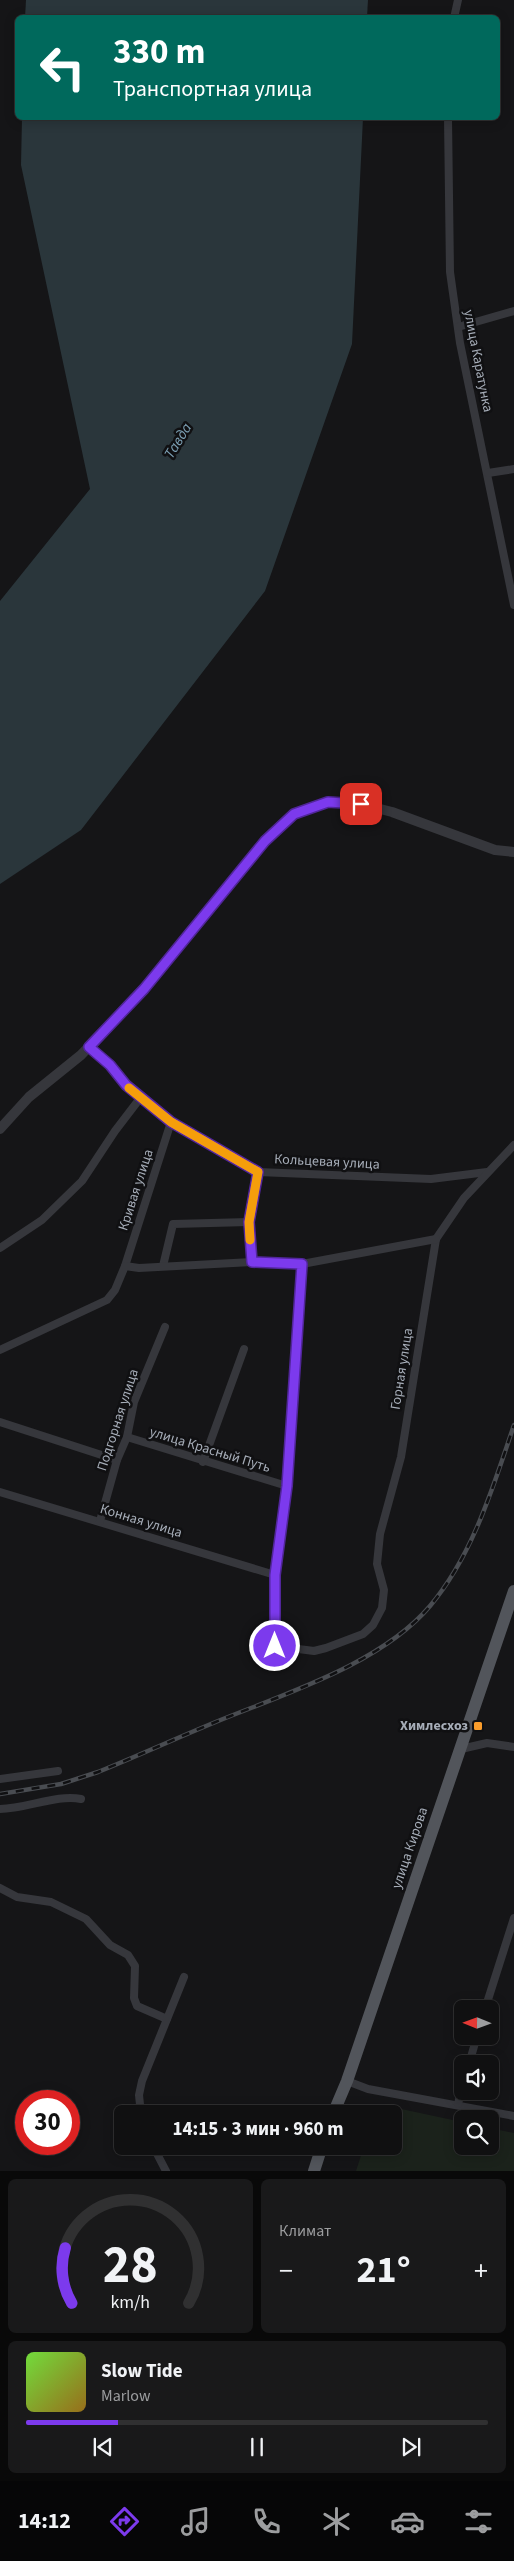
<!DOCTYPE html>
<html lang="ru">
<meta charset="utf-8">
<style>
:root{--surface:#101011;--page:#19191a;--text:#f1f3f6;--muted:#9c9d9f;--line:#303031;--accent:#7c3aed}
body{margin:0;font-family:"Source Sans 3",sans-serif;background:var(--page);color:var(--text);height:100vh;display:flex;flex-direction:column;font-size:19px;white-space:nowrap}
*{box-sizing:border-box;margin:0}
p{font-size:16px;color:var(--muted)}
.icon{flex:none;width:28px;height:28px;fill:none;stroke:currentColor;stroke-width:2;stroke-linecap:round;stroke-linejoin:round}
.map{position:relative;height:2171px;overflow:hidden}
.drawer{display:flex;flex-direction:column;gap:8px;padding:8px;background:#090909;flex:1}
.drawer>*{flex:none}
.banner{position:absolute;left:15px;top:15px;width:485px;height:105px;border-radius:8px;box-shadow:0 2px 12px #0003,0 0 0 1px var(--line);background:#00695c;color:#fff;overflow:hidden}
.needle{width:32px;rotate:271deg}
.buttons{position:absolute;left:454px;top:2000px;display:grid;gap:10px}
.buttons a{display:grid;place-items:center;width:45px;height:45px;border-radius:8px;background:var(--surface);box-shadow:0 2px 12px #0003,0 0 0 1px var(--line);font-size:25px}
.speed{position:absolute;left:15px;top:2090px;display:flex;gap:10px;font-size:25px;font-weight:700;text-align:center}
.speed>*{display:grid;place-content:center;width:65px;height:65px;border-radius:50%;background:var(--surface);box-shadow:0 2px 12px #0003,0 0 0 1px var(--line);line-height:1}
.speed .limit{border:8px solid #d22;background:#fff;color:#111}
.pin{position:absolute;display:grid;place-items:center;width:42px;height:42px;color:#fff;margin:-21px;border-radius:10px;box-shadow:0 2px 8px #0006}
.me{position:absolute;width:55px;margin:-28px;rotate:0deg;stroke-linejoin:round;filter:drop-shadow(0 0 4px #0008)}
.turn{display:flex;align-items:center;gap:18px;height:105px;padding:0 15px;font-size:22px}
.turn .icon{width:65px;height:65px;stroke-width:2.5}
.turn b{display:block;font-size:35px;line-height:42px}
.big{font-size:38px;font-weight:700;line-height:1.1}
.drawer .widget{flex:1;display:flex;flex-direction:column;justify-content:center;gap:8px;min-width:0;padding:0 18px;border-radius:8px;background:var(--page)}
.drawer .dial{align-items:center;gap:0}
.dial svg{height:130px;overflow:visible;fill:none;stroke:var(--line);stroke-width:7;stroke-linecap:round;text-anchor:middle}
.dial text{fill:var(--text);stroke:none}
.song{display:flex;align-items:center;gap:15px}
.cover{width:60px;height:60px;border-radius:8px;background:linear-gradient(135deg,hsl(100 70% 55%),hsl(40 70% 35%))}
.played{height:5px;border-radius:2px;background:linear-gradient(90deg,var(--accent) 20%,var(--line) 20%)}
.keys{display:flex;justify-content:space-around;direction:ltr}
.heat{display:flex;justify-content:space-between;align-items:center;font-size:28px;direction:ltr}
.drawer .tiles{flex:1;display:grid;gap:8px;grid-template-columns:1fr 1fr}
.widget:last-child{grid-column:span 2}
.trip{position:absolute;left:114px;top:2105px;width:288px;height:50px;border-radius:8px;background:var(--surface);box-shadow:0 2px 12px #0003,0 0 0 1px var(--line);font-weight:700;line-height:50px;text-align:center}
.menu{display:flex;height:80px;justify-content:space-around;align-items:center;background:#060607;color:var(--muted)}
.menu .icon{width:35px;height:35px}
.menu .active{color:var(--accent)}
.menu b{font-size:22px;color:var(--text)}
.map>svg:first-child{display:block}
.green{fill:#1b221b}
.water{fill:#2a363b}
.lines{fill:none;stroke-linecap:round;stroke-linejoin:round}
.minor{stroke:#36373c;stroke-width:8}
.tertiary{stroke:#36373c;stroke-width:10}
.primary{stroke:#52555b;stroke-width:12}
.rail-casing{stroke:#494c51;stroke-width:4.5}
.rail{stroke:#101012;stroke-width:2.5;stroke-dasharray:8;stroke-linecap:butt}
.route-casing{stroke:#51269a;stroke-width:12}
.route{stroke:#7c3aed;stroke-width:9}
.slow{stroke:#f59e0b;stroke-width:9}
.poi-dot{fill:#f99c2b;stroke:#101012;stroke-width:2}
.labels{text-anchor:middle;dominant-baseline:central;stroke-width:5;stroke-linejoin:round;paint-order:stroke}
.street-label{font-size:14px;fill:#a6adb8;stroke:#101012}
.poi-label{font-size:14px;font-weight:bold;fill:#a6adb8;stroke:#101012;text-anchor:end}
.water-label{font-size:15px;font-style:italic;fill:#7ca0b4;stroke:#101012}
</style>
<div class="map">
<svg width="514" height="2171" viewBox="0 0 514 2171">
<rect width="100%" height="100%" fill="#151517"/>
<path class="green" d="M378 2104 462 2122V2146H490V2128L514 2133V2171H356L364 2146H392V2114H375Z"/>
<g class="water">
<path d="M26 0H368L367 17 25 18Z"/>
<path d="M22 118H363L352 344 265 591 81 830 0 884V601L90 489 21 165Z"/>
</g>
<g class="lines">
<g class="minor">
<path d="M454 18 458 0"/>
<path d="M448 118 450 272 460 343 514 605"/>
<path d="M458 327 514 311"/>
<path d="M488 473 514 469"/>
<path d="M89 1047 110 1065 126 1085 171 1122 258 1172 431 1179 487 1172"/>
<path d="M0 1248 42 1220 82 1181 115 1131 141 1097"/>
<path d="M252 1262 249 1222 258 1172"/>
<path d="M302 1264 287 1486 275 1575V1646L314 1651 326 1648 363 1634 373 1625 382 1608 384 1590 377 1564 380 1534 401 1457 436 1239 464 1198 514 1145"/>
<path d="M125 1266 171 1122"/>
<path d="M163 1266 173 1224 249 1222"/>
<path d="M0 1350 107 1300 115 1290 125 1266 139 1268 252 1262 302 1264 436 1239"/>
<path d="M0 1422 117 1460"/>
<path d="M127 1437 287 1486"/>
<path d="M203 1462 244 1349"/>
<path d="M0 1492 275 1575"/>
<path d="M100 1521 117 1460 127 1437 134 1402 165 1327"/>
<path d="M461 1749 487 1743 514 1747"/>
<path d="M0 1779 58 1771"/>
<path d="M0 1809C26 1809 57 1794 81 1799"/>
<path d="M0 1888 17 1897 51 1902 86 1919 110 1945 128 1955 135 1966 134 1998 137 2006 167 2019"/>
<path d="M485 2009 514 1918"/>
<path d="M469 2064 477 2036"/>
<path d="M347 2081 368 2089 514 2116"/>
<path d="M458 2104 462 2087"/>
<path d="M141 2114 139 2095 142 2081 184 1977"/>
<path d="M153 2146 166 2171"/>
</g>
<path class="tertiary" d="M0 1129 29 1097 81 1055 144 989 265 841 294 814 328 802 361 804 392 812 495 850 514 852"/>
<g class="primary">
<path d="M333 2114 347 2081 514 1591"/>
<path d="M314 2171 322 2146"/>
</g>
<defs>
<path id="rail" d="M0 1794 61 1784 98 1772C140 1755 181 1736 223 1719 290 1692 383 1662 430 1606 473 1555 493 1487 514 1425"/>
</defs>
<use href="#rail" class="rail-casing"/>
<use href="#rail" class="rail"/>
</g>
<g class="lines">
<defs>
<path id="route" d="M275 1646V1575L287 1486 302 1264 252 1262 249 1222 258 1172 171 1122 126 1085 110 1065 89 1047 144 989 265 841 294 814 328 802 361 804"/>
</defs>
<use href="#route" class="route-casing"/>
<use href="#route" class="route"/>
<path class="slow" d="M129 1088 171 1122 258 1172 249 1222 250 1240"/>
</g>
<rect class="poi-dot" x="473" y="1721" width="10" height="10" rx="2.5"/>
<g class="labels">
<g class="street-label">
<text transform="translate(478 361) rotate(79)">улица Каратунка</text>
<text transform="translate(327 1162) rotate(3)">Кольцевая улица</text>
<text transform="translate(136 1190) rotate(-72)">Кривая улица</text>
<text transform="translate(402 1369) rotate(-81)">Горная улица</text>
<text transform="translate(118 1420) rotate(-72)">Подгорная улица</text>
<text transform="translate(210 1450) rotate(17)">улица Красный Путь</text>
<text transform="translate(141 1521) rotate(17)">Конная улица</text>
<text transform="translate(410 1848) rotate(-71)">улица Кирова</text>
</g>
<g class="poi-label">
<text x="468" y="1726">Химлесхоз</text>
</g>
<g class="water-label">
<text transform="translate(178 441) rotate(-59)">Тавда</text>
</g>
</g>
</svg>
<div class="buttons">
<a><svg class="needle" viewBox="-14 -14 28 28"><path d="M0-13l5 13h-10z" fill="#e53935"/><path d="M0 13l5-13h-10z" fill="#9c9d9f"/></svg></a>
<a><svg class="icon" aria-label="sound" viewBox="0 0 24 24"><path d="M4 9h4l5-4v14l-5-4H4zM17 9q2 3 0 6"/></svg></a>
<a><svg class="icon" aria-label="search" viewBox="0 0 24 24"><circle cx="10" cy="10" r="6"/><path d="M15 15l6 6"/></svg></a>
</div>
<div class="speed"><div class="limit">30</div></div>
<div class="pin" style="left:361px;top:804px;background:#d93025"><svg class="icon" aria-label="arrive" viewBox="0 0 24 24"><path d="M6 21V4h12l-3 4 3 4H6"/></svg></div>
<svg class="me" style="left:275px;top:1646px" viewBox="-20 -20 40 40"><circle r="17" fill="#7c3aed" stroke="#fff" stroke-width="3"/><path d="M0-11L8 9 0 5-8 9z" fill="#fff"/></svg>
<div class="trip">14:15 · 3 мин · 960 m</div>
<div class="banner">
<div class="turn"><svg class="icon" aria-label="left" viewBox="0 0 24 24"><path d="M17 20v-9H6M10 6l-5 5 5 5"/></svg><div><b>330 m</b>Транспортная улица</div></div>
</div>
</div>
<section class="drawer">
<div class="tiles">
<div class="widget dial"><svg viewBox="0 0 100 80">
<path d="M14 69A42 42 0 1 1 86 69"/>
<path d="M14 69A42 42 0 0 1 10 35" stroke="#7c3aed"/>
<text x="50" y="56" font-size="32" font-weight="700">28</text>
<text x="50" y="72" font-size="11">km/h</text>
</svg></div>
<div class="widget"><p>Климат</p>
<div class="heat"><a>−</a><b class="big">21°</b><a>+</a></div>
</div>
<div class="widget">
<div class="song"><i class="cover"></i><div><b>Slow Tide</b><p>Marlow</p></div></div>
<div class="played"></div>
<div class="keys"><svg class="icon" aria-label="previous" viewBox="0 0 24 24"><path d="M18 5L8 12l10 7zM5 5v14"/></svg><svg class="icon" aria-label="pause" viewBox="0 0 24 24"><path d="M8 5v14M16 5v14"/></svg><svg class="icon" aria-label="next" viewBox="0 0 24 24"><path d="M6 5l10 7-10 7zM19 5v14"/></svg></div>
</div>
</div>
</section>
<nav class="menu">
<b>14:12</b>
<svg class="icon active" aria-label="directions" viewBox="0 0 24 24"><path d="M12 3l9 9-9 9-9-9zM9 14v-3h6M13 9l2 2-2 2"/></svg>
<svg class="icon" aria-label="music" viewBox="0 0 24 24"><path d="M9 18V5l10-2v13"/><circle cx="6" cy="18" r="3"/><circle cx="16" cy="16" r="3"/></svg>
<svg class="icon" aria-label="phone" viewBox="0 0 24 24"><path d="M5 4h4l2 5-3 2q2 4 5 5l2-3 5 2v4C11 20 4 13 5 4z"/></svg>
<svg class="icon" aria-label="climate" viewBox="0 0 24 24"><path d="M12 3v18M4 7l16 10M4 17L20 7"/></svg>
<svg class="icon" aria-label="car" viewBox="0 0 24 24"><path d="M5 17H2v-5l4-1 3-4h7l3 4 3 1v5h-3M9 17h6M6 11h13"/><circle cx="7" cy="17" r="2"/><circle cx="17" cy="17" r="2"/></svg>
<svg class="icon" aria-label="filters" viewBox="0 0 24 24"><path d="M4 7h16M4 17h16"/><circle cx="9" cy="7" r="2"/><circle cx="15" cy="17" r="2"/></svg>
</nav>
